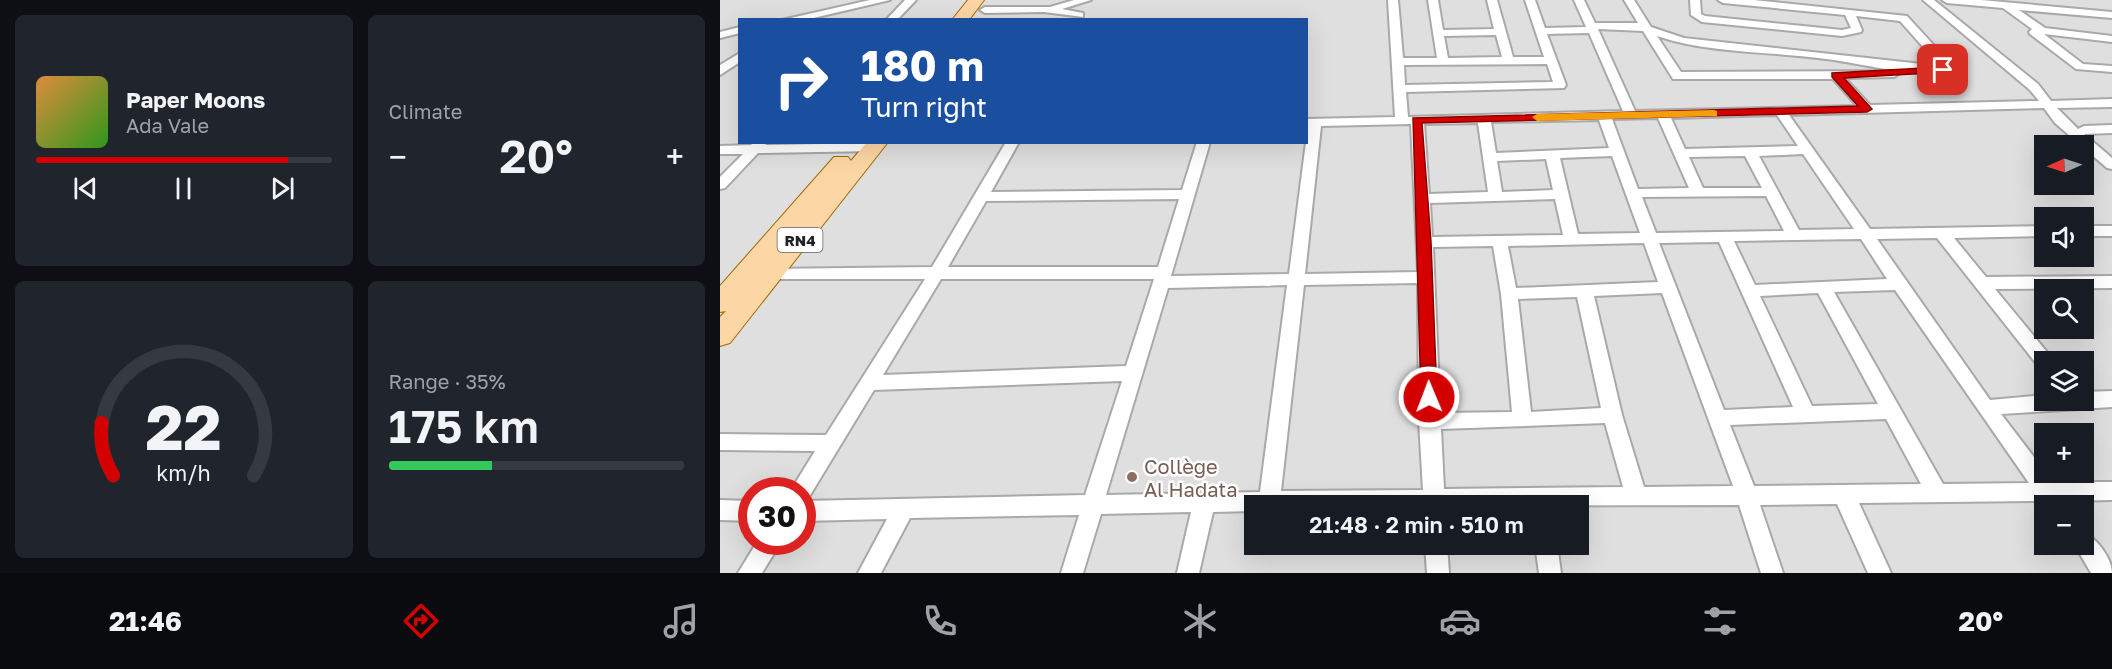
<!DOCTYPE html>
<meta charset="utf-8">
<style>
:root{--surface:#171b24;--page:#20242c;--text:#f1f3f6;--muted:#9ea1a6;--line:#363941;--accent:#d40000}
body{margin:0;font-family:"Golos Text",sans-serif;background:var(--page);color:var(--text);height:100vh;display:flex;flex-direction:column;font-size:22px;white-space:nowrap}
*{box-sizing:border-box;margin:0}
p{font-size:20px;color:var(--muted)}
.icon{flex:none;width:33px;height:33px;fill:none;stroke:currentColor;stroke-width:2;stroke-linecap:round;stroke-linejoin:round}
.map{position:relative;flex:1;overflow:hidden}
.details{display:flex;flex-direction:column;gap:15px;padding:15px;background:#0d0f14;width:720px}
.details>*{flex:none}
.top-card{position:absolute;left:18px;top:18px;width:570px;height:126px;border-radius:0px;box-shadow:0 6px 24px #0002;background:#1a4fa0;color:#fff;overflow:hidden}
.needle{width:39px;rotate:267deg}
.buttons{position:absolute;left:1314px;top:135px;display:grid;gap:12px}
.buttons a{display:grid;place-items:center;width:60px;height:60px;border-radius:0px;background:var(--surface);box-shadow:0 6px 24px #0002;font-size:30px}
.speed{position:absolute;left:18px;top:477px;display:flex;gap:12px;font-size:30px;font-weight:700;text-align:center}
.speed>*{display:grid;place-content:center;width:78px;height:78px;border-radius:50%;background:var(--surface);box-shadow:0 6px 24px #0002;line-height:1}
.speed .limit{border:9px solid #d22;background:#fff;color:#111}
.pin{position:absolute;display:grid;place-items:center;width:51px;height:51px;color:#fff;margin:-26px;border-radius:12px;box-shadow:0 3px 9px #0006}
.me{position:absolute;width:66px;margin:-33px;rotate:359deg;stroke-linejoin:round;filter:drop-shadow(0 0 4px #0008)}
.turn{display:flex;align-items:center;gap:21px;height:126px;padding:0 24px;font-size:27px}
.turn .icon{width:78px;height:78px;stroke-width:2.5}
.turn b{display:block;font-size:42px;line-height:51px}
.big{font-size:45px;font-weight:600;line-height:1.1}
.details .widget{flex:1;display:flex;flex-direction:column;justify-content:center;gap:9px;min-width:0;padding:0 21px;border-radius:9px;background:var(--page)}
.details .dial{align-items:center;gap:0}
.dial svg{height:156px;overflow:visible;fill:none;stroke:var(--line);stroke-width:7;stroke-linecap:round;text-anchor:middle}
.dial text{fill:var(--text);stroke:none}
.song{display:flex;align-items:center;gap:18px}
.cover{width:72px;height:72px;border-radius:9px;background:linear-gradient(135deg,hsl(30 70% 55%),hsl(110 70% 35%))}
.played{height:6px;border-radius:3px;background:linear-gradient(90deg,var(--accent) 85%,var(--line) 85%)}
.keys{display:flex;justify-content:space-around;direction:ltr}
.heat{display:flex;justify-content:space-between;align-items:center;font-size:33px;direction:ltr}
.charge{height:9px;border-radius:4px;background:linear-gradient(90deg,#34c759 35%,var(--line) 0)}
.details .tiles{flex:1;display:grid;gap:15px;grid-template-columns:repeat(2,1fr)}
.trip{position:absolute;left:524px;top:495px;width:345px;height:60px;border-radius:0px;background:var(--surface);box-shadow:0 6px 24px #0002;font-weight:600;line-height:60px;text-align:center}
.dock{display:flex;height:96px;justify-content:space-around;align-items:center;background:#090b0e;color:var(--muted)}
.dock .icon{width:42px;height:42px}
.dock .on{color:var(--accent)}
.dock b{font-size:27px;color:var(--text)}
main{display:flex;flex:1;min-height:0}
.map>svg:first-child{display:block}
.residential{fill:#e0dfdf;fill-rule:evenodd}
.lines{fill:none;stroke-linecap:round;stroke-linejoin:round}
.street-casing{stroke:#a9a9a9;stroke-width:4}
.primary-casing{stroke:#a06b00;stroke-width:2}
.street{fill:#fff;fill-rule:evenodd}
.primary{fill:#fcd6a4;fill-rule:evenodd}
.route{fill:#d40000;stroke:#8a0000;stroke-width:1.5}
.slow{fill:#f59e0b}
.education-dot{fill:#8d6e63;stroke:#fff;stroke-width:2}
.labels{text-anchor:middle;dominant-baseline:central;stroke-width:5;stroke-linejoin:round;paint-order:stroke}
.shield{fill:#fff;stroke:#646464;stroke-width:1.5}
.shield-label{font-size:15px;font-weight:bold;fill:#222}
.near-education-label{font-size:20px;fill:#785e54;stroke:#fff;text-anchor:start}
</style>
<main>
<section class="details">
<div class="tiles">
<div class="widget">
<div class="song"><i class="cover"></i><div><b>Paper Moons</b><p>Ada Vale</p></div></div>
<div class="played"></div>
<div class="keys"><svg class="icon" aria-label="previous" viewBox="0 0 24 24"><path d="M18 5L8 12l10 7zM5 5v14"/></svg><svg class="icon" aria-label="pause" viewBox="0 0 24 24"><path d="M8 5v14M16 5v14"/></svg><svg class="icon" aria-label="next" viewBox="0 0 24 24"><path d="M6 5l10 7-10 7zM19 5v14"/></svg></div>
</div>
<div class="widget"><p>Climate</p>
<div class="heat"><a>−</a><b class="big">20°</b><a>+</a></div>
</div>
<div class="widget dial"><svg viewBox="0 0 100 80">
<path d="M14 69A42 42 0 1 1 86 69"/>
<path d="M14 69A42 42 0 0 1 8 42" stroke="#d40000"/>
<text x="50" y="56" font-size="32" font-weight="700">22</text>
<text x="50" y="72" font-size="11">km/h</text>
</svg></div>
<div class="widget"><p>Range · 35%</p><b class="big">175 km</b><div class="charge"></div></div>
</div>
</section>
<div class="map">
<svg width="1392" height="573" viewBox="0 0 1392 573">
<rect width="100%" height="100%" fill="#f2efe9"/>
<path class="residential" d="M0 0H1392V573H0ZM20 20H586V142H20ZM1324 146H1364V184H1324ZM1324 218H1364V256H1324ZM1324 290H1364V328H1324ZM1324 362H1364V400H1324ZM1324 434H1364V472H1324ZM32 490H82V542H32ZM534 506H858V544H534ZM1324 506H1364V544H1324Z"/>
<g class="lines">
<defs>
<g id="street">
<path d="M150 0H170L85 20H62Z"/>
<path d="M185 0H196L177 20H166Z"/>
<path d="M354 0H371L342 9 363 13V17L324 12 265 13 260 10 265 7H330Z"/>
<path d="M668 0H678L683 58H717L708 0H718L723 30 774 29 767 0H777L793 57H824L805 0H815L825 28 866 27 854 0H864L875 23H918L904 0H914L931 27 964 38 1220 66 1180 21 1136 16 1142 30 1141 32 1122 36 982 22 971 15 970 0H980L981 14 985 16 1122 30 1131 28 1125 15 1003 3 998 0H1034L1187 16 1230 63V71C1198 79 1140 63 1106 59 1050 51 990 54 937 36L961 72 1178 71 1180 73 1174 77 1125 78 1150 105 1319 101 1310 90 1203 0H1214L1318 84 1331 101 1392 99V107L1337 108 1358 129 1364 126 1392 125V133L1364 134 1392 158V169L1387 168 1335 123 1324 108 1069 115 1150 229 1324 226V236L1234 238 1266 277 1392 276V288L1275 289 1331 357 1334 362H1324V369L1319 367 1217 238 1157 239 1270 400 1324 395V400H1364V392L1392 391V407L1281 414 1333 482H1392V500L1346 501 1348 506H1325L1322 501 1139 503 1171 573H1148L1117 504 1040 505 1063 573H1041L1019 505 534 506V511L493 512 479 573H457L471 512 381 514 363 573H341L359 515 190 518 161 573H138L167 519 82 521V501L365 495 402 381 154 390 89 497 82 499V490H71L95 451 0 450V434L106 435 205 279H52L44 273 46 269 212 267 286 142H299L271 192 462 190 477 142H490L451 276 569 274 586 142V119L675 117ZM878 29 923 31 953 79H1113L1137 106 915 111ZM869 33 903 111 688 117 686 92 844 88 846 85 827 34ZM776 35 782 57 728 58 724 36ZM827 64 833 82 685 85 684 65ZM1057 115 1078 146 965 149 951 118ZM938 118 969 188 918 189 892 119ZM879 120 889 148 776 153 771 122ZM758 123 768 192 709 194 704 124ZM691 124 698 272 585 274 601 126ZM1083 154 1134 229 1079 230 1039 156ZM892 156 920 233 858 234 840 158ZM1025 156 1042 188H983L969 157ZM826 159 833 190 782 192 777 161ZM1046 196 1064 231 936 233 922 197ZM459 199 438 267H228L266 201ZM835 199 843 235 712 237 710 203ZM1141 239 1167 279 1035 285 1014 241ZM999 242 1073 407 1004 410 939 243ZM924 243 938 282 796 288 788 246ZM773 246 781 294 792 412 720 413 713 247ZM221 279H434L406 366 163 375ZM698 283 699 421 703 490 561 491 584 285ZM567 285 540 492 386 495 448 288ZM1175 290 1309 483 1223 484 1114 292ZM942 293 1013 486 924 487 902 415 874 296ZM1098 293 1158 404 1092 406 1040 296ZM857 297 881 408 811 412 798 299ZM1166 419 1201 484 1034 486 1010 425ZM885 423 903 487 724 489 721 429Z"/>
<path d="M1222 0H1261L1392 12V18L1299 10 1325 28 1392 36V42L1324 34 1363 64 1392 66V72L1356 69 1310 34 1309 32 1312 29 1283 8 1227 3Z"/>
<path d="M20 27V33L0 38V32Z"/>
<path d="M20 53V62L0 75V65Z"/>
<path d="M34 142H44L46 145 155 143 162 147 155 151 38 153 5 188 0 189V177L23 154H0V146L31 145Z"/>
<rect x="1364" y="226" width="28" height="10"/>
<path d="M0 500 32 501V521L0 520Z"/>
<path d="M1364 533C1377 538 1392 559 1392 573H1371L1354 544H1364Z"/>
<path d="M37 542H61L42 573H18Z"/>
<path d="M705 544H727L729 573H707Z"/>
<path d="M815 544H837L841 573H819Z"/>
</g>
<g id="primary">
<path d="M248 0H264L249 20H232Z"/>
<path d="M147 142H168L10 343 0 346V317L6 311 0 312V286L114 157H128L131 161Z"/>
</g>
</defs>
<use href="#street" class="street-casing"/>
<use href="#primary" class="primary-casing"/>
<use href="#street" class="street"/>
<use href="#primary" class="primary"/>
</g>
<path class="route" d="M1223 67 1228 70 1226 72 1124 78 1152 109 1147 112 702 123 711 242 717 397 709 403 703 401 701 397 693 118 1138 106 1112 77V73Z"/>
<path class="slow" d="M994 110 997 111V116L817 121 812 117 817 114Z"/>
<circle class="education-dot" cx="412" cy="477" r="6"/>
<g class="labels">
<rect class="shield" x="57.5" y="228" width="45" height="24" rx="4.5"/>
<g class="shield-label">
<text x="80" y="240">RN4</text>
</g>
<g class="near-education-label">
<text x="424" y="466">Collège<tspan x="424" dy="23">Al Hadata</tspan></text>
</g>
</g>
</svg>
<div class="buttons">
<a><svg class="needle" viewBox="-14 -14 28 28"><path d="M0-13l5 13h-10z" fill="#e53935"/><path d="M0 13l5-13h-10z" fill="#9ea1a6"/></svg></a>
<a><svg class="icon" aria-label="sound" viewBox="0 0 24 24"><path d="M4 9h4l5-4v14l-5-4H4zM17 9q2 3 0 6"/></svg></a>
<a><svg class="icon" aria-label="search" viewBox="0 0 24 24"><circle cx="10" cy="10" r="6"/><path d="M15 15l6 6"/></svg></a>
<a><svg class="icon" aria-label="layers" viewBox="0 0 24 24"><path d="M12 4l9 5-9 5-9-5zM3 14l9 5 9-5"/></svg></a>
<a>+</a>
<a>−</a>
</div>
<div class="speed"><div class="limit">30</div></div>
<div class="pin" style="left:1223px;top:70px;background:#d93025"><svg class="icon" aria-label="arrive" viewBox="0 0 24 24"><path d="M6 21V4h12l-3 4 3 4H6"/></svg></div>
<svg class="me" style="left:709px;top:397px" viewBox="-20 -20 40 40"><circle r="17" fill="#d40000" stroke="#fff" stroke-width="3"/><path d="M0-11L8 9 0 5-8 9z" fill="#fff"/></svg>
<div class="trip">21:48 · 2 min · 510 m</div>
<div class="top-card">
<div class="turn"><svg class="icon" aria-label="right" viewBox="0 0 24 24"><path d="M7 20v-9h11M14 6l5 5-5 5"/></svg><div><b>180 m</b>Turn right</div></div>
</div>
</div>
</main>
<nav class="dock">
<b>21:46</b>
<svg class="icon on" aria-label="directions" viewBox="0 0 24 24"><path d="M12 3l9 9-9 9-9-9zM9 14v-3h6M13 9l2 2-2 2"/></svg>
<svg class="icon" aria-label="music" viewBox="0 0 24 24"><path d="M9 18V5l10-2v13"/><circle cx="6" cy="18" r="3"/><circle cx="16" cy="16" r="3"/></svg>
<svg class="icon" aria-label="phone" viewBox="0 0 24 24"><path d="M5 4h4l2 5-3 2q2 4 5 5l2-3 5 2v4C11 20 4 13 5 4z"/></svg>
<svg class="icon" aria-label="climate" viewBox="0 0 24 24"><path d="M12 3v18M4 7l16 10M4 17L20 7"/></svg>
<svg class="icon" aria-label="car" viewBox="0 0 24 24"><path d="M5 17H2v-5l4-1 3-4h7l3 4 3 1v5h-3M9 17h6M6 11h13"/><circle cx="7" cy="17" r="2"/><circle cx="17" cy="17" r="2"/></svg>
<svg class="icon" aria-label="filters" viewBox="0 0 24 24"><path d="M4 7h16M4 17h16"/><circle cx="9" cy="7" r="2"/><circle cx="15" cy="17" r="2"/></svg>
<b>20°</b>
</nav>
